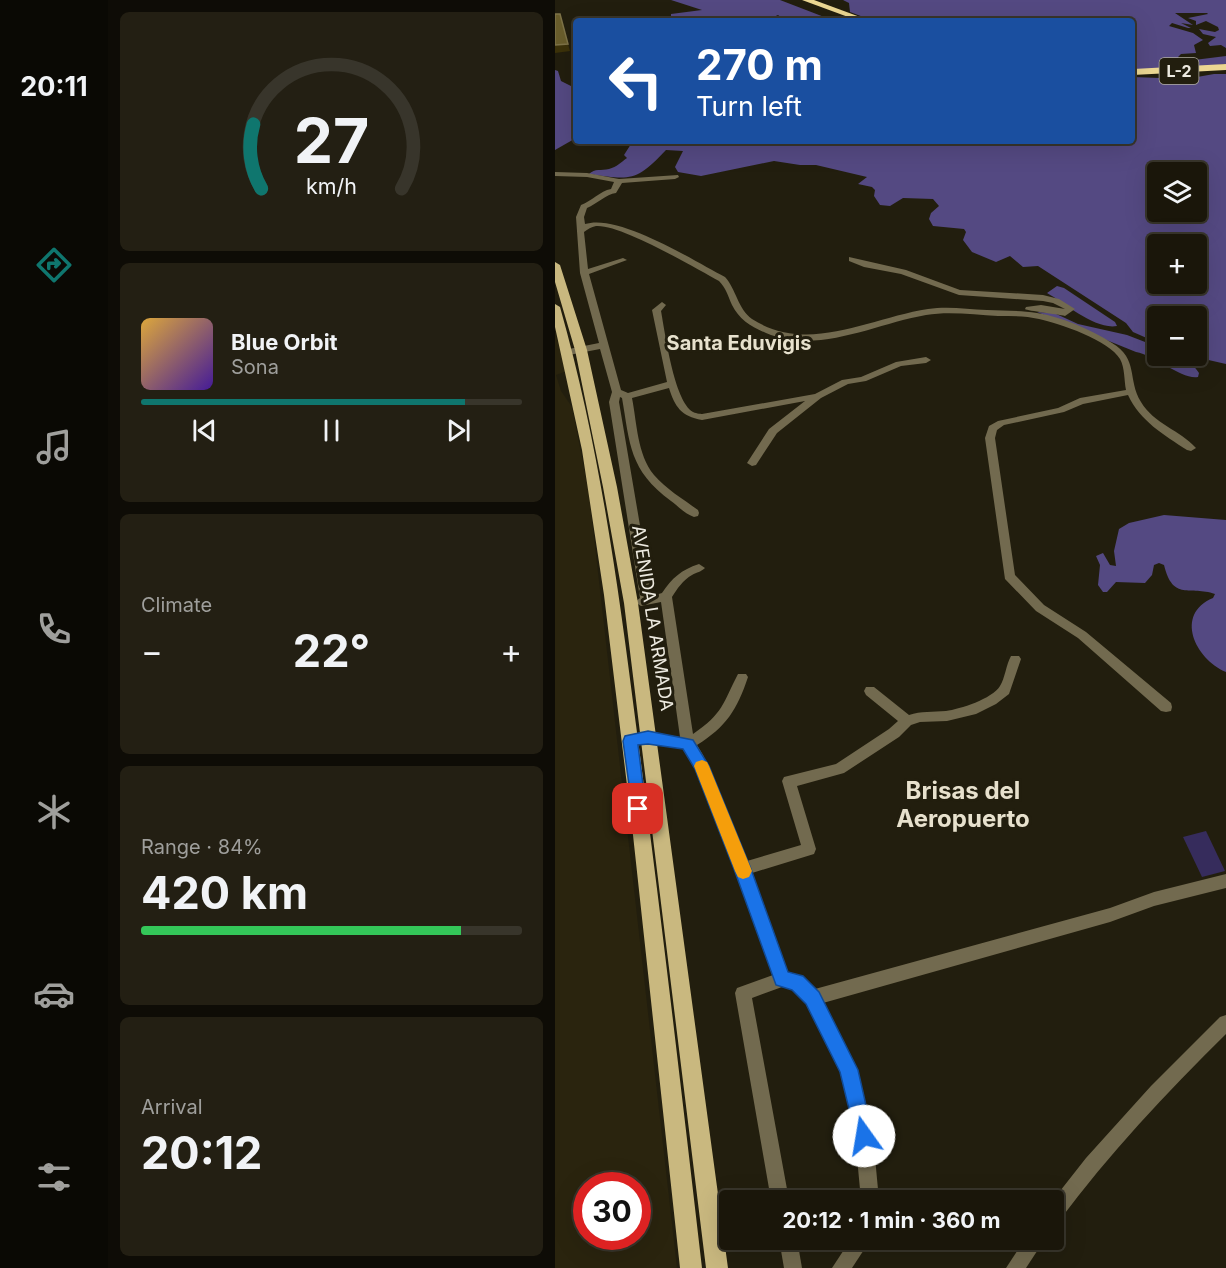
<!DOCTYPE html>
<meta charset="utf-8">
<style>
:root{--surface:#1a160a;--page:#231f13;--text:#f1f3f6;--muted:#9f9f9c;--line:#38352b;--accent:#0f766e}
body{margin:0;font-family:Inter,sans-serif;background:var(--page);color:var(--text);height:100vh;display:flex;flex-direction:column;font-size:22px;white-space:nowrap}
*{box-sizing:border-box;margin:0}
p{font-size:20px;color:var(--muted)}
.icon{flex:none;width:33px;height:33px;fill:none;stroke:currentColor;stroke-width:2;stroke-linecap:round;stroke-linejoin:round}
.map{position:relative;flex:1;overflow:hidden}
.drawer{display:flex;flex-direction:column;gap:12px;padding:12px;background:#0e0c06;width:447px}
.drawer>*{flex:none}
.guide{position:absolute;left:18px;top:18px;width:562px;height:126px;border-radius:6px;box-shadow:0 6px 24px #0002,0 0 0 2px var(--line);background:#1a4fa0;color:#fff;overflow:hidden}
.tools{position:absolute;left:592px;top:162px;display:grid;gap:12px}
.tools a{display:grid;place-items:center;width:60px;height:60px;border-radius:6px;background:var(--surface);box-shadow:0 6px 24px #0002,0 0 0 2px var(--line);font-size:30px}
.speed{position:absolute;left:18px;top:1172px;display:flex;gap:12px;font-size:30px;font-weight:700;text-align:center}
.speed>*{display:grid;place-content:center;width:78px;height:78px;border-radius:50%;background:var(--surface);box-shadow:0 6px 24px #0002,0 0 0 2px var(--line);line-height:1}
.speed .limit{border:9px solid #d22;background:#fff;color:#111}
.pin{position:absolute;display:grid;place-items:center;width:51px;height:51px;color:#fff;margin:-26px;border-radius:12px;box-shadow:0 3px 9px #0006}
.me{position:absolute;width:66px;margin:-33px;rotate:347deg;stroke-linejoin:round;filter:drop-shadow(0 0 4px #0008)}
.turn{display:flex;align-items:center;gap:21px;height:126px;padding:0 24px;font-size:27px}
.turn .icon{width:78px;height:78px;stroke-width:2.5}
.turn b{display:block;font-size:42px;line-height:51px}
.big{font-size:45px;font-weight:700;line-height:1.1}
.drawer .tile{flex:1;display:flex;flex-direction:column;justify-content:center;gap:9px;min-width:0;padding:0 21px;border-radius:9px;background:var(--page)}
.drawer .dial{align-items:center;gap:0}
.dial svg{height:156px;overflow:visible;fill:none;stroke:var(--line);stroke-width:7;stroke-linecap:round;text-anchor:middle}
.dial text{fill:var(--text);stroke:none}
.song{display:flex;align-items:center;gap:18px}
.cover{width:72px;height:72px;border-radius:9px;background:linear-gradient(135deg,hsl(40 70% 55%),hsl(260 70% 35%))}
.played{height:6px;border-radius:3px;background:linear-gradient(90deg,var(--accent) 85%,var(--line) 85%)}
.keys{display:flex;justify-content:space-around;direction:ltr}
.heat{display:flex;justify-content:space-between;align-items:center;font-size:33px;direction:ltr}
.charge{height:9px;border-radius:4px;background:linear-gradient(90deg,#34c759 84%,var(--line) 0)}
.trip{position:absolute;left:164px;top:1190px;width:345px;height:60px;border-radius:6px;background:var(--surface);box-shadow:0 6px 24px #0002,0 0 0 2px var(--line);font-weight:700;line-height:60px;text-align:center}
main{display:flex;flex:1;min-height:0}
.tab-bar{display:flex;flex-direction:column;width:108px;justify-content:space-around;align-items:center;background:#0a0904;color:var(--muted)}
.tab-bar .icon{width:42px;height:42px}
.tab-bar .selected{color:var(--accent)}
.tab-bar b{font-size:27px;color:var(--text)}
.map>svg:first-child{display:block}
.built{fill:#2a240e;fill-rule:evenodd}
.green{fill:#362c5c}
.forest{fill:#544982;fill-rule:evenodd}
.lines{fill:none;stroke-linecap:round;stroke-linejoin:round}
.minor{fill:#726a4f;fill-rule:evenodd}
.major{fill:#c9b87f;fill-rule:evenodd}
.highway{fill:#ebd792;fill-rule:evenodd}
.shaded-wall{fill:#3c320a}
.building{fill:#695d2c;stroke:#7e7348;stroke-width:1.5}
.route{fill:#1a73e8;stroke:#114b97;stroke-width:1.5}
.slow{fill:#f59e0b}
.labels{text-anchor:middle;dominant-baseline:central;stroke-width:6;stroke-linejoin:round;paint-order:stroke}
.shield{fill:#221e0e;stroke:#b0ada1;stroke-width:1.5}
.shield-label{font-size:16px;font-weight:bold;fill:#edeae0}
.street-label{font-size:18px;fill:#edeae0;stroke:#221e0e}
.far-district-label{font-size:20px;font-weight:bold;fill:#e7e1cd;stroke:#221e0e}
.district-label{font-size:24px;font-weight:bold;fill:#e7e1cd;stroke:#221e0e}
</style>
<main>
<nav class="tab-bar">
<b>20:11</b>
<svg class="icon selected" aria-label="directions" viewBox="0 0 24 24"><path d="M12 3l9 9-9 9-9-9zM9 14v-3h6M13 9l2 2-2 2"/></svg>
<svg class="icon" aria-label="music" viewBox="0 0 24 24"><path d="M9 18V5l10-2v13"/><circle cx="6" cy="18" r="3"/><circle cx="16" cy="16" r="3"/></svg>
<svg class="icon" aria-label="phone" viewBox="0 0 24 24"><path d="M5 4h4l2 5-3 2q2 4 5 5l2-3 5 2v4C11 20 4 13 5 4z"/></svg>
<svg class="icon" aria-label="climate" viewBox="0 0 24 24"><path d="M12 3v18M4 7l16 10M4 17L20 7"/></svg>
<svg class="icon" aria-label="car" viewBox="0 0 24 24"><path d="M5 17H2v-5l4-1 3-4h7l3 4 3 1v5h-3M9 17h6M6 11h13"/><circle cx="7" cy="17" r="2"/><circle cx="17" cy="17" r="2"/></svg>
<svg class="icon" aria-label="filters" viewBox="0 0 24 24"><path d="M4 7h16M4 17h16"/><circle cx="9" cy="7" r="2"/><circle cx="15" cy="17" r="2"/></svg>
</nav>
<section class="drawer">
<div class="tile dial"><svg viewBox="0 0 100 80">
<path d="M14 69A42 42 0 1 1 86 69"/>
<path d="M14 69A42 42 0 0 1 10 36" stroke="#0f766e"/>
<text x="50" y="56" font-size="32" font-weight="700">27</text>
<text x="50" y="72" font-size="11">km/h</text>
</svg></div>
<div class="tile">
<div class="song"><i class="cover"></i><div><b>Blue Orbit</b><p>Sona</p></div></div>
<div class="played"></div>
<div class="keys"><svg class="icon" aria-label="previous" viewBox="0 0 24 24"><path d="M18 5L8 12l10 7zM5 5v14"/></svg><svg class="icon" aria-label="pause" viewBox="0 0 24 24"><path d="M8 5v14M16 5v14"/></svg><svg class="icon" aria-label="next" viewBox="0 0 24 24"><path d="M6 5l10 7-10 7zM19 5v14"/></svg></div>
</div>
<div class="tile"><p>Climate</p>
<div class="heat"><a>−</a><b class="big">22°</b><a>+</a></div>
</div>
<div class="tile"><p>Range · 84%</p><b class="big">420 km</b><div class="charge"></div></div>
<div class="tile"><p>Arrival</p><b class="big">20:12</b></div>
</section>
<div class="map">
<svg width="671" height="1268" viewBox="0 0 671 1268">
<rect width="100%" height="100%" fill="#221e0e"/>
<path class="built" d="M0 333 12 371 1 375 6 391 17 407 34 493 122 1268H0ZM32 1185H82V1236H32Z"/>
<path class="green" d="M651 831 670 871 647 877 628 837Z"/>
<g class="forest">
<path d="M116 0H225L277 20 231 21 223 15 209 21H159L146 17 116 18V14L147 10Z"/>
<path d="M288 0H671V48L666 45 655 46 653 43 661 37 648 34 644 29 660 32 664 30 663 27 651 21 641 25V21L633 18 653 14 652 13H620L638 25 626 23 636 28H633L617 23 614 26 638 33 648 40 639 45 641 53 626 54 623 57 624 59 631 61 671 56V64L631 69 578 70V21H319L295 12 294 3Z"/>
<path d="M0 70 3 71 6 81 18 87 21 92V138L0 150Z"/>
<path d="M659 74H671V364L636 356H642V316H603V343L578 332 571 323 483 266 468 267 455 256 441 262 417 252 408 240 411 232 409 229 378 226 374 219 376 213 384 206 378 199 348 198 335 206 325 205 319 196 320 190 317 187 303 184 312 177 261 165H245L219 161 146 176 123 172 120 167 128 151 111 150C81 182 76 180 34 174 40 168 46 171 54 169 62 167 66 162 72 158L69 155 76 144 44 141H578V77L631 79ZM603 172H642V212H603ZM603 244H642V284H603Z"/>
<path d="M502 286 509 288 560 322 562 326C540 330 510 303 492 293Z"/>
<path d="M482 312 499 313 523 324 572 335 603 347V356C621 356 634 357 644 373L643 377C627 380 600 355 581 352Z"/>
<path d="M609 515 671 520V672C640 659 619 614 658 598L660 594C635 585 618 602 609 565L604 563 599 565 597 575 590 583 561 582 552 592H548L543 585 545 565 541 556 548 553 555 565 561 566 559 551 564 529 574 523Z"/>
</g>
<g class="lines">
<g class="minor">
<path d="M0 172 32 173 64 179 123 175 124 177 120 179 67 183 61 193C51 194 42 204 32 208L29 217 30 224C64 213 139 261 170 277 181 289 183 309 197 319 253 355 314 318 373 309 392 306 412 309 432 310 448 311 465 310 482 313 507 317 535 329 557 343 584 359 572 379 586 402 599 424 625 430 641 448L636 451 632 450C609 435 585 421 573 395L528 404 509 412 449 425 442 430 440 438 460 575 489 605 531 632 616 703 617 707 616 711 611 712 606 711 523 638 481 611 450 579 430 438 434 426 443 421 503 408 525 398 571 390C569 380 570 368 565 359 555 341 504 323 484 319 471 316 457 316 443 316 420 315 395 311 371 315 319 324 263 355 211 333 196 327 184 319 177 305 173 296 171 288 164 281 140 268 66 224 41 226 36 227 33 229 29 232L33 269 68 258 72 260 34 274 66 390 73 393 112 382 97 310 107 302 111 305 106 311C110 332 119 401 138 412 139 413 146 414 147 414L260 394 287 380 306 377 341 362 371 357 376 360 371 363 346 366 311 381 293 384 266 398 222 433 201 465 197 466 192 463 214 429 250 401 147 420C126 416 120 407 114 388L77 398C82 423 82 454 99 475 111 489 128 499 143 510L144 513 143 516 139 517C130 514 123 506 116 501 74 470 75 444 67 398L65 397 64 402 97 596 107 593C117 578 126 570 144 564L150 568C146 572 142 572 137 575 128 580 122 589 117 597L138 734C168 714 168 703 183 674H191L193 677C182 710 171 727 142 745L148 755 192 861 246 845 227 781 229 777 281 764 334 729 343 721 311 695 309 691 311 687H319L354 715C366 711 378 712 391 711 405 709 437 699 445 686 450 678 451 665 456 656H464L466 659 454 694 441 704 421 714 392 721 365 722 356 725 344 737 289 773 242 786 261 849 259 854 197 873 232 973 246 977 260 989 555 908 599 892 671 874V888L599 906 555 922 268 1003 302 1069 318 1136 324 1200H306L300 1136 286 1071 251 1004 237 989 227 987 197 998 234 1200H216L180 993 182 988 218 975 181 869 136 758 129 749 93 742 75 746 70 745 68 741 70 737 93 732 125 737 106 602 86 606 80 602 85 598 54 402 57 392 45 349 14 355 9 352 14 349 44 343 25 273 21 217 26 205C37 201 45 191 56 189L59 182 32 177 0 176Z"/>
<path d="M294 257 351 270 405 290 488 295 504 299 520 309 510 316C502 314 473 311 470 309L471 307 486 305 510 309 498 303 488 301 404 295 346 274 309 267 294 261Z"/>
<path d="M671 1015V1034C611 1093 554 1154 504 1221L498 1224V1200L531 1158 596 1086 665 1017Z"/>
<path d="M224 1239H242L247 1268H229Z"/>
<path d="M296 1239H316L297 1268H277Z"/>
<path d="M470 1239H490L471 1268H451Z"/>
</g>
<g class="major">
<path d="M0 262 5 265 32 350 62 487 83 603 173 1268H151L69 603 48 487 20 350 0 282Z"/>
<path d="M0 304 5 307C44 444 63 584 81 725 105 906 126 1087 147 1268H125L78 835 49 595 27 450 0 327Z"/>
</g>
<g class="highway">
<path d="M247 0H259L316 21H304Z"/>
<path d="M671 64V70L578 75V69Z"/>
</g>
</g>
<path class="shaded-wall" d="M13 44 15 51 0 53V45Z"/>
<path class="building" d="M0 14H5L13 44 0 45Z"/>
<path class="route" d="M93 731 138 740 154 766 196 869 233 972 248 976 264 992 303 1070 318 1136 316 1142 309 1145 302 1142 285 1072 251 1004 237 990 221 985 179 869 140 769 128 749 93 744 83 745 91 809 89 814 83 816 78 814 68 741 70 736Z"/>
<path class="slow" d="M147 760 152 762 154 766 197 871 194 877 188 879 183 877 180 871 139 766 141 762Z"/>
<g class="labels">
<rect class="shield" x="604.5" y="58" width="39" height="26" rx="4.5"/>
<g class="shield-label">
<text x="624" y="71">L-2</text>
</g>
<g class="street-label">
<text transform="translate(98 618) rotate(81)">AVENIDA LA ARMADA</text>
</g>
<g class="far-district-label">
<text x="184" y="343">Santa Eduvigis</text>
</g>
<g class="district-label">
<text x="408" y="790">Brisas del<tspan x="408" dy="28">Aeropuerto</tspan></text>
</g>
</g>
</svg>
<div class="tools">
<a><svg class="icon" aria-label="layers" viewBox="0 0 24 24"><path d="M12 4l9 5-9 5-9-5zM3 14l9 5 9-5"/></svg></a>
<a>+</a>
<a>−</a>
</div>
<div class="speed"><div class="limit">30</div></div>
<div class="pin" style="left:83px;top:809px;background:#d93025"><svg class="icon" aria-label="arrive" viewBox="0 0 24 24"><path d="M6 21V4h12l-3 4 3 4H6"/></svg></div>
<svg class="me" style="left:309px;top:1136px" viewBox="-20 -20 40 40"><circle r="19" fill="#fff"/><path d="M0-13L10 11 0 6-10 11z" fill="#1a73e8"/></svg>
<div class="trip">20:12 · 1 min · 360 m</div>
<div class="guide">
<div class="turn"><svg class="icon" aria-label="left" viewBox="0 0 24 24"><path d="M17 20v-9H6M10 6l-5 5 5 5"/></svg><div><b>270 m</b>Turn left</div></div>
</div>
</div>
</main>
